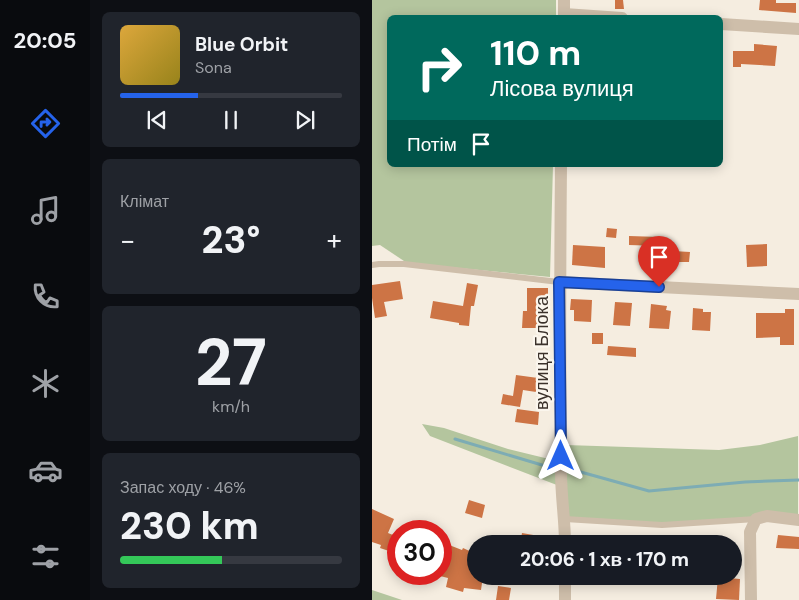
<!DOCTYPE html>
<html lang="uk">
<meta charset="utf-8">
<style>
:root{--surface:#171b24;--page:#20242c;--text:#f1f3f6;--muted:#9ea1a6;--line:#363941;--accent:#2563eb}
body{margin:0;font-family:"DM Sans",sans-serif;background:var(--page);color:var(--text);height:100vh;display:flex;flex-direction:column;font-size:19px;white-space:nowrap}
*{box-sizing:border-box;margin:0}
p{font-size:16px;color:var(--muted)}
.icon{flex:none;width:28px;height:28px;fill:none;stroke:currentColor;stroke-width:2;stroke-linecap:round;stroke-linejoin:round}
.map{position:relative;flex:1;overflow:hidden}
.details{display:flex;flex-direction:column;gap:12px;padding:12px;background:#0d0f14;width:282px}
.details>*{flex:none}
.guide{position:absolute;left:15px;top:15px;width:336px;height:152px;border-radius:8px;box-shadow:0 2px 12px #0003;background:#00695c;color:#fff;overflow:hidden}
.speed{position:absolute;left:15px;top:520px;display:flex;gap:10px;font-size:25px;font-weight:700;text-align:center}
.speed>*{display:grid;place-content:center;width:65px;height:65px;border-radius:50%;background:var(--surface);box-shadow:0 2px 12px #0003;line-height:1}
.speed .limit{border:8px solid #d22;background:#fff;color:#111}
.pin{position:absolute;display:grid;place-items:center;width:42px;height:42px;color:#fff;margin:-51px -21px;border-radius:50% 50% 50% 0;rotate:-45deg;box-shadow:0 0 5px #0007}
.pin .icon{rotate:45deg}
.me{position:absolute;width:55px;margin:-28px;rotate:0deg;stroke-linejoin:round;filter:drop-shadow(0 0 4px #0008)}
.turn{display:flex;align-items:center;gap:18px;height:105px;padding:0 20px;font-size:22px}
.turn .icon{width:65px;height:65px;stroke-width:2.5}
.turn b{display:block;font-size:35px;line-height:42px}
.then{display:flex;align-items:center;height:48px;padding:0 20px;background:#0003;gap:10px;font-size:19px}
.big{font-size:38px;font-weight:800;line-height:1.1}
.details .card{flex:1;display:flex;flex-direction:column;justify-content:center;gap:8px;min-width:0;padding:0 18px;border-radius:8px;background:var(--page)}
.details .dial{align-items:center;gap:0}
.dial b{font-size:65px;line-height:1}
.song{display:flex;align-items:center;gap:15px}
.cover{width:60px;height:60px;border-radius:8px;background:linear-gradient(135deg,hsl(40 70% 55%),hsl(50 70% 35%))}
.played{height:5px;border-radius:2px;background:linear-gradient(90deg,var(--accent) 35%,var(--line) 35%)}
.keys{display:flex;justify-content:space-around;direction:ltr}
.heat{display:flex;justify-content:space-between;align-items:center;font-size:28px;direction:ltr}
.charge{height:8px;border-radius:4px;background:linear-gradient(90deg,#34c759 46%,var(--line) 0)}
.trip{position:absolute;left:95px;top:535px;width:275px;height:50px;border-radius:25px;background:var(--surface);box-shadow:0 2px 12px #0003;font-weight:800;line-height:50px;text-align:center}
main{display:flex;flex:1;min-height:0}
.tabs{display:flex;flex-direction:column;width:90px;justify-content:space-around;align-items:center;background:#090b0e;color:var(--muted)}
.tabs .icon{width:35px;height:35px}
.tabs .current{color:var(--accent)}
.tabs b{font-size:22px;color:var(--text)}
.map>svg:first-child{display:block}
.green{fill:#b4c59e}
.lines{fill:none;stroke-linecap:round;stroke-linejoin:round}
.stream{stroke:#7dacb4;stroke-width:3}
.building{fill:#cd7445}
.lane{stroke:#cebeaa;stroke-width:6}
.street{stroke:#cebeaa;stroke-width:12}
.route-casing{stroke:#184099;stroke-width:12}
.route{stroke:#2563eb;stroke-width:9}
.labels{text-anchor:middle;dominant-baseline:central;stroke-width:4.5;stroke-linejoin:round;paint-order:stroke}
.street-label{font-size:18px;fill:#3b312a;stroke:#fbf6ed}
</style>
<main>
<nav class="tabs">
<b>20:05</b>
<svg class="icon current" aria-label="directions" viewBox="0 0 24 24"><path d="M12 3l9 9-9 9-9-9zM9 14v-3h6M13 9l2 2-2 2"/></svg>
<svg class="icon" aria-label="music" viewBox="0 0 24 24"><path d="M9 18V5l10-2v13"/><circle cx="6" cy="18" r="3"/><circle cx="16" cy="16" r="3"/></svg>
<svg class="icon" aria-label="phone" viewBox="0 0 24 24"><path d="M5 4h4l2 5-3 2q2 4 5 5l2-3 5 2v4C11 20 4 13 5 4z"/></svg>
<svg class="icon" aria-label="climate" viewBox="0 0 24 24"><path d="M12 3v18M4 7l16 10M4 17L20 7"/></svg>
<svg class="icon" aria-label="car" viewBox="0 0 24 24"><path d="M5 17H2v-5l4-1 3-4h7l3 4 3 1v5h-3M9 17h6M6 11h13"/><circle cx="7" cy="17" r="2"/><circle cx="17" cy="17" r="2"/></svg>
<svg class="icon" aria-label="filters" viewBox="0 0 24 24"><path d="M4 7h16M4 17h16"/><circle cx="9" cy="7" r="2"/><circle cx="15" cy="17" r="2"/></svg>
</nav>
<section class="details">
<div class="card">
<div class="song"><i class="cover"></i><div><b>Blue Orbit</b><p>Sona</p></div></div>
<div class="played"></div>
<div class="keys"><svg class="icon" aria-label="previous" viewBox="0 0 24 24"><path d="M18 5L8 12l10 7zM5 5v14"/></svg><svg class="icon" aria-label="pause" viewBox="0 0 24 24"><path d="M8 5v14M16 5v14"/></svg><svg class="icon" aria-label="next" viewBox="0 0 24 24"><path d="M6 5l10 7-10 7zM19 5v14"/></svg></div>
</div>
<div class="card"><p>Клімат</p>
<div class="heat"><a>−</a><b class="big">23°</b><a>+</a></div>
</div>
<div class="card dial"><b>27</b><p>km/h</p></div>
<div class="card"><p>Запас ходу · 46%</p><b class="big">230 km</b><div class="charge"></div></div>
</section>
<div class="map">
<svg width="427" height="600" viewBox="0 0 427 600">
<rect width="100%" height="100%" fill="#f5ede0"/>
<g class="green">
<path d="M0 0H184V17L18 18V165H181L178 277 35 263 8 245 0 246Z"/>
<path d="M50 424 72 428 136 449 177 459 194 445 347 450 388 445 426 436V520L290 525 193 519 190 487 58 436Z"/>
<path d="M0 590 30 600H0Z"/>
</g>
<g class="lines">
<g class="stream">
<path d="M83 439 180 468"/>
<path d="M198 469 277 491 373 482 427 480"/>
</g>
</g>
<g class="building">
<path d="M243 0H251L252 9H243Z"/>
<path d="M388 0H404V3H424V13L387 10Z"/>
<path d="M382 44 405 46 403 66 369 64V67H361V51H382Z"/>
<path d="M235 228 245 229 244 238 234 237Z"/>
<path d="M257 236 288 237 287 246 257 245Z"/>
<path d="M395 244V266L375 267 374 245Z"/>
<path d="M201 245 233 247V268L200 265Z"/>
<path d="M283 250 318 252 317 262H300L299 272 281 271Z"/>
<path d="M28 281 31 299 12 302 15 316 3 318 0 298V285Z"/>
<path d="M95 283 106 285 102 306H99L97 326 87 325V323L58 318 61 301 91 306Z"/>
<path d="M155 288H176V297H167V328H150L151 311H155Z"/>
<path d="M199 299 220 300 219 322 202 321V310H198Z"/>
<path d="M243 302 260 303 258 326 241 325Z"/>
<path d="M279 304 295 306 294 310 299 311 297 329 277 328Z"/>
<path d="M321 308 331 309V312H339L338 331 320 330Z"/>
<path d="M413 309H422V345H408V337L384 338V313H413Z"/>
<rect x="220" y="333" width="11" height="11"/>
<path d="M236 346 264 348V357L235 355Z"/>
<path d="M144 375 166 378 164 392 151 390 148 407 129 404 131 394 141 396Z"/>
<path d="M145 409 167 412 166 425 143 422Z"/>
<path d="M97 500 113 505 110 518 93 513Z"/>
<path d="M0 509 22 519 16 533 26 537 20 552 8 548 9 545 0 542Z"/>
<path d="M150 533 167 536 165 544H148Z"/>
<path d="M406 535 427 537V549L404 548Z"/>
<path d="M72 543 90 550 91 548 104 554V576H111L109 590 92 588 91 592 74 587 76 578 68 576 75 554 69 551Z"/>
<path d="M346 577 368 579 367 600 344 599Z"/>
<path d="M126 586 139 588 137 600H124Z"/>
</g>
<g class="lines">
<g class="lane">
<path d="M0 265 7 264H32L187 282"/>
<path d="M193 519 290 525 384 519"/>
</g>
<g class="street">
<path d="M192 0V18"/>
<path d="M192 14 250 18"/>
<path d="M349 24 427 29"/>
<path d="M189 165C188 267 188 370 189 472 189 496 193 520 193 544"/>
<path d="M187 282 427 294"/>
<path d="M193 576V600"/>
<path d="M379 600 378 532 384 519 395 516 427 520"/>
</g>
</g>
<g class="lines">
<defs>
<path id="route" d="M189 456 187 282 287 287"/>
</defs>
<use href="#route" class="route-casing"/>
<use href="#route" class="route"/>
</g>
<g class="labels">
<g class="street-label">
<text transform="translate(170 353) rotate(-90)">вулиця Блока</text>
</g>
</g>
</svg>
<div class="speed"><div class="limit">30</div></div>
<div class="pin" style="left:287px;top:287px;background:#d93025"><svg class="icon" aria-label="arrive" viewBox="0 0 24 24"><path d="M6 21V4h12l-3 4 3 4H6"/></svg></div>
<svg class="me" style="left:189px;top:456px" viewBox="-20 -20 40 40"><path d="M0-17L14 15 0 8-14 15z" fill="#2563eb" stroke="#fff" stroke-width="4"/></svg>
<div class="trip">20:06 · 1 хв · 170 m</div>
<div class="guide">
<div class="turn"><svg class="icon" aria-label="right" viewBox="0 0 24 24"><path d="M7 20v-9h11M14 6l5 5-5 5"/></svg><div><b>110 m</b>Лісова вулиця</div></div>
<div class="then">Потім<svg class="icon" aria-label="arrive" viewBox="0 0 24 24"><path d="M6 21V4h12l-3 4 3 4H6"/></svg></div>
</div>
</div>
</main>
